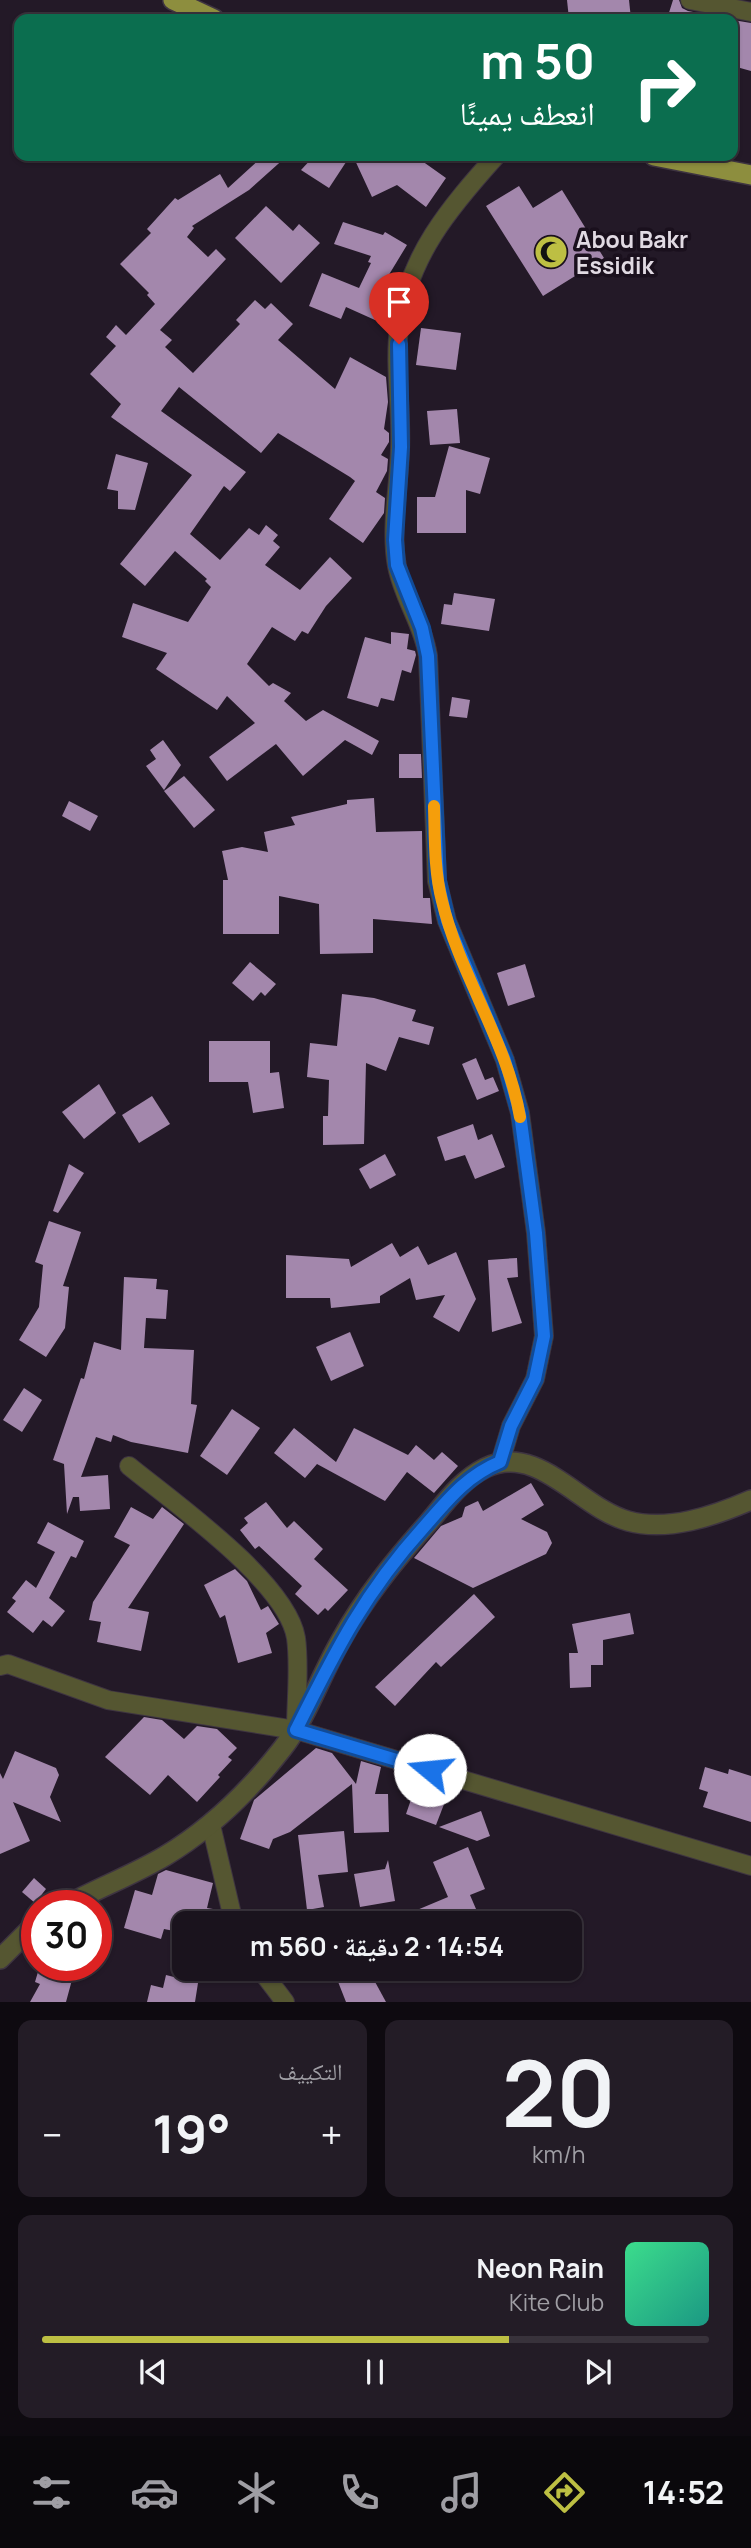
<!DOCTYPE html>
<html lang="ar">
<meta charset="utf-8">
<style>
:root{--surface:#1a131d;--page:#231c26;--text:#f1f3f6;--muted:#9f9ea4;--line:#38323b;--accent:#bdbf43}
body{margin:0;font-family:Manrope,"Noto Naskh Arabic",sans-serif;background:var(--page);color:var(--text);direction:rtl;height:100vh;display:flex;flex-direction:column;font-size:26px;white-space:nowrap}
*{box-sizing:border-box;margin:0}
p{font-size:23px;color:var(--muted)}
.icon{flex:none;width:38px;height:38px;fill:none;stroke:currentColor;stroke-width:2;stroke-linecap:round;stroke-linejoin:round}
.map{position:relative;height:2002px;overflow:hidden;direction:ltr}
.side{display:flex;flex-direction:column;gap:18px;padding:18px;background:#0e0a10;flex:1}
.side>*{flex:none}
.guide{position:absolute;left:14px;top:14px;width:724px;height:147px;border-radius:14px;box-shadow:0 2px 5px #0004,0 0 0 2px var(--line);direction:rtl;background:#0b6e4f;color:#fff;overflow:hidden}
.speed{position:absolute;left:21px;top:1890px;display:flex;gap:14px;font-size:35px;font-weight:700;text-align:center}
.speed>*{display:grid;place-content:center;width:91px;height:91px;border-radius:50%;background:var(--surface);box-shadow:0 2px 5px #0004,0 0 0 2px var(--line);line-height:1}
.speed .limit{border:10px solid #d22;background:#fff;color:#111}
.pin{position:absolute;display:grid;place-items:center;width:60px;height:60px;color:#fff;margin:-72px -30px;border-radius:50% 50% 50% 0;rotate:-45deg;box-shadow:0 0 7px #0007}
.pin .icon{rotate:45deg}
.me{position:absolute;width:77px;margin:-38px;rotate:287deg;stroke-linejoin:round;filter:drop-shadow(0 0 5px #0008)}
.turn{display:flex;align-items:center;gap:24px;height:147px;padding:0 28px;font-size:32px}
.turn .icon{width:91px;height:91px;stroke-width:2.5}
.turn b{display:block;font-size:49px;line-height:60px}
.big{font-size:52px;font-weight:700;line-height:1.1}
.side .card{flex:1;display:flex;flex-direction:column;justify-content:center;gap:10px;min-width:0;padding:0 24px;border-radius:14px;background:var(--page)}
.side .dial{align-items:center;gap:0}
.dial b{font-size:91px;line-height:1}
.song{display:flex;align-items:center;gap:21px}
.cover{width:84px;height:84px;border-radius:10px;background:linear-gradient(135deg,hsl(150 70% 55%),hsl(170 70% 35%))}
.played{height:7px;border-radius:4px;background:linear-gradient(90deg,var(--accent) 70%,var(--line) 70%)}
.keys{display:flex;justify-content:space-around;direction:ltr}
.heat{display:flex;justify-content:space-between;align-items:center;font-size:38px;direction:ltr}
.side .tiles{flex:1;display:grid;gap:18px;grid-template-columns:1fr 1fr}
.card:last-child{grid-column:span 2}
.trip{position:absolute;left:172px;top:1911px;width:410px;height:70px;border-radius:14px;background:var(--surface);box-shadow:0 2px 5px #0004,0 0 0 2px var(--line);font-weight:700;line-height:70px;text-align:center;direction:rtl}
.tab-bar{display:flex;height:112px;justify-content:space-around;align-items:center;background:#0a080c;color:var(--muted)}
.tab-bar .icon{width:49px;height:49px}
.tab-bar .active{color:var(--accent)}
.tab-bar b{font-size:32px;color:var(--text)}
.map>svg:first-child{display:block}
.building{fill:#a387ac}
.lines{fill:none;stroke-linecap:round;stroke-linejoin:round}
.minor-casing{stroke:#3e3441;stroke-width:20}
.tertiary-casing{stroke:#3e3441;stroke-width:22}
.primary-casing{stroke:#3e3441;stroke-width:22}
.minor{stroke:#555631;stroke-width:18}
.tertiary{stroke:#555631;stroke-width:19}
.primary{stroke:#8d8e3e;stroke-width:19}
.route-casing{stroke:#114b97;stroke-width:18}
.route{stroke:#1a73e8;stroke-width:12}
.slow{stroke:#f59e0b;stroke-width:12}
.labels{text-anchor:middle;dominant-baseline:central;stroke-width:7;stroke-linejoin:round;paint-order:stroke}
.poi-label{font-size:23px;font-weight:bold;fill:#e1dae3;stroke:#1a101d;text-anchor:start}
</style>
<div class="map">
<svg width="751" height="2002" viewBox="0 0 751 2002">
<rect width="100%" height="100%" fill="#231927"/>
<g class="building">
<path d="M567 0H629L631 19H569Z"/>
<path d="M673 0H679L682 8 688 11 729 19H667Z"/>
<path d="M733 20 751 23V71L733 66Z"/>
<path d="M263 156H287L249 190 192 226 194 228 187 237 208 257 216 249 226 259 160 330 172 340 165 347 193 373 240 324 236 320 255 300 265 309 271 303 293 324 278 340 335 389 350 357 386 377 388 402 384 429 389 433V442L381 455 388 459 387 471 376 492 385 498 384 513 363 543 329 519 355 481 350 477 278 433 261 453 179 387 161 411 246 472 230 491 224 486 190 534 220 560 249 528 259 535 266 525 278 535 273 541 280 547 265 565 300 590 330 557 352 578 326 606 308 634 302 631 295 641 272 627 247 664 269 686 273 683 291 693 284 701 306 721 323 710 379 741 372 755 345 740 303 776 276 744 227 781 209 757 255 723 227 696 217 710 156 669 167 653 122 637 133 603 188 622 211 587 205 581 207 579 175 551 145 586 120 564 192 475 111 417 121 404 90 374 116 346 106 337 116 325 126 335 155 304 147 295 149 293 120 264 151 233 147 229 175 198 178 200 220 174 228 188Z"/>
<path d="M314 156H350L329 188 301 170Z"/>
<path d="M353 156H415L446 178 426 207 397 185 372 197Z"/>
<path d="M519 186 533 208 562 190 604 258 543 296 486 206Z"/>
<path d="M266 206 293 231 299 224 320 243 281 283 235 238Z"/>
<path d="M343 222 383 235 385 232 407 245 376 296 385 300 375 320 346 307 341 319 309 306 322 273 359 288 371 263 368 262 371 256 334 244Z"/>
<path d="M421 328 461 333 456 370 416 365Z"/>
<path d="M457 409 460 443 430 445 427 411Z"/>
<path d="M449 446 490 458 480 494 466 490V533H417V497H435Z"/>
<path d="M116 454 148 463 135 510 118 509V491L107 489Z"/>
<path d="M454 593 495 599 489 631 441 624 444 604 452 605Z"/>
<path d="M391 632 409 634 407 649 415 651 416 655 411 673 402 670 394 701 381 698 378 707 347 698 365 637 391 644Z"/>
<path d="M452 697 470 700 467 718 449 716Z"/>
<path d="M163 740 181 765 164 790 146 766 156 759 150 750Z"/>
<path d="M399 754H421L422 778H399Z"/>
<path d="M184 776 215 810 194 828 164 791Z"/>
<path d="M374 798 376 832 422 831 423 898H430L432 924 373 919V953L320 954 319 904 279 896V934H223V880H228L222 851 242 847 268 852 264 832 295 825 291 817 347 804V800Z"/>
<path d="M69 801 98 816 90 831 62 816Z"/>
<path d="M250 962 276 984 265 996 261 992 253 1001 232 983Z"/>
<path d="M525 964 535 997 508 1006 497 973Z"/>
<path d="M342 994 374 998 416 1010 412 1021 434 1027 429 1045 399 1037 386 1071 366 1063 364 1144 323 1145V1116H328L329 1080 307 1077 310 1043 337 1046Z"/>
<path d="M209 1041H270V1073L279 1072 284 1108 253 1113 248 1082H209Z"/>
<path d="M476 1058 485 1080 493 1077 499 1091 477 1100 462 1064Z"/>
<path d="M99 1084 116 1113 84 1139 62 1112Z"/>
<path d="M152 1096 170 1124 139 1143 122 1115Z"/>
<path d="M473 1124 478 1140 492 1134 505 1167 475 1179 465 1155 445 1161 437 1137Z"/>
<path d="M385 1154 396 1175 370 1189 359 1169Z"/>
<path d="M69 1164 84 1173 58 1213 53 1211Z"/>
<path d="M49 1221 81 1232 63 1286 69 1287 65 1328 46 1357 19 1340 39 1307 43 1265 35 1262Z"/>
<path d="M392 1243 400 1257 418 1246 428 1265 456 1252 476 1299 459 1332 433 1317 445 1295 416 1300 410 1278 380 1296V1303L331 1308 330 1298H286V1255L349 1259 351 1267Z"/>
<path d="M517 1258 518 1277 507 1278 522 1323 492 1332 488 1260Z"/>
<path d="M124 1277 157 1279 156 1289 168 1290 166 1319 146 1318 144 1348 194 1350 191 1404 197 1405 188 1453 131 1442 113 1435 111 1442 96 1437 81 1477 108 1475 110 1509 80 1511 79 1497H73L67 1514 64 1464 53 1460 81 1378 84 1379 94 1342 121 1350Z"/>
<path d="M350 1332 364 1366 331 1381 316 1347Z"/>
<path d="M24 1388 42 1400 22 1432 3 1420Z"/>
<path d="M232 1409 260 1428 227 1475 200 1456Z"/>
<path d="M294 1428 336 1462 354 1428 408 1455 416 1445 434 1460 442 1452 458 1466 434 1493 407 1472 385 1501 317 1464 305 1478 274 1453Z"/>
<path d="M531 1483 544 1505 521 1519 547 1532 552 1543 546 1554 473 1588 414 1558 441 1526 462 1517 465 1507 478 1501 483 1511Z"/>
<path d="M266 1502 287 1528 294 1521 323 1549 314 1559 348 1590 328 1611 325 1608 318 1615 295 1594 302 1586 259 1546 255 1549 240 1530 248 1523 244 1518Z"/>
<path d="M131 1507 153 1519 162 1507 184 1524 128 1608 149 1612 141 1651 97 1642 101 1622 89 1620 93 1602 130 1545 114 1537Z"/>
<path d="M48 1522 84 1541 76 1558 71 1556 49 1598 65 1611 52 1627 43 1620 33 1633 7 1612 16 1601 12 1598 26 1580 36 1588 55 1552 37 1543Z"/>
<path d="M235 1569 247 1581 261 1610 268 1606 279 1624 266 1633 272 1653 238 1663 225 1615 220 1618 204 1585Z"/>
<path d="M474 1594 495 1617 441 1667 436 1662 395 1706 375 1687Z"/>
<path d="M630 1613 634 1634 603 1640V1665H591V1687L570 1688 569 1653H578L572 1624Z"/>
<path d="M144 1717 162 1720 184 1739 197 1726 217 1729 237 1748 228 1757 232 1760 218 1775 220 1777 197 1802 168 1775 150 1795 105 1757Z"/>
<path d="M316 1748 332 1753 356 1784 361 1761 381 1767 375 1794H388L389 1832 354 1833 352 1784 290 1832 273 1839 269 1849 240 1839 254 1800Z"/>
<path d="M15 1751 56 1768 59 1775 50 1797 61 1822 13 1802 30 1841 0 1854V1773L3 1779Z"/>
<path d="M705 1767 728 1774 729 1769 751 1776V1822L703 1807 708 1792 699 1789Z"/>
<path d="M415 1788 446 1799 436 1825 406 1814Z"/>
<path d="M481 1811 490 1836 477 1841 439 1827Z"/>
<path d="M344 1831 348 1872 318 1875 324 1907 307 1910 298 1835Z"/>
<path d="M468 1847 485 1889 470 1895 476 1909 460 1915 463 1923H423L417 1910 448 1897 433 1862Z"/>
<path d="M388 1860 395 1901 360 1907 354 1874 385 1869Z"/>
<path d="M166 1870 213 1883 207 1908 219 1910 222 1923H184V1933L164 1929 161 1939 124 1928 135 1890 152 1895 158 1874Z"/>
<path d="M34 1878 46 1889 35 1903 22 1892Z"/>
<path d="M40 1965H76L66 2002H30L40 1984 35 1982Z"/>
<path d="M333 1969H368L386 2002H346Z"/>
<path d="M166 1975 198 1983 195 2002H147L151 1985 163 1988Z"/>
</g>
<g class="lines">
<defs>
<g id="minor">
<path d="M690 0 751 12"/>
<path d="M496 156C451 206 407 257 399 328 394 367 402 409 400 450 399 487 390 529 397 566 403 598 423 624 428 656L437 881 447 921 505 1060 520 1113 536 1233 544 1336 535 1379 511 1426 500 1463"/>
<path d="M129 1466C173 1502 287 1582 296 1638 300 1667 296 1700 296 1730"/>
<path d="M0 1666 8 1664 108 1700 296 1730 751 1866"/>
<path d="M211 1825 234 1923"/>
<path d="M260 1969 285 2002"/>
</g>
<g id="tertiary">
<path d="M65 1906C98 1888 133 1875 165 1856 210 1829 250 1790 282 1749 307 1717 320 1677 340 1642 364 1598 395 1560 428 1523 445 1503 461 1480 485 1468 538 1442 580 1508 628 1521 668 1532 714 1516 751 1500"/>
<path d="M0 1959 37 1922"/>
</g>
<g id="primary">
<path d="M173 0 214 19"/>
<path d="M654 156 751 175"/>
</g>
</defs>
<use href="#minor" class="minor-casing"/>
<use href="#tertiary" class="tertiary-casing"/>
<use href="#primary" class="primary-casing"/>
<use href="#minor" class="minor"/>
<use href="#tertiary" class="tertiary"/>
<use href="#primary" class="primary"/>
</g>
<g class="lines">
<defs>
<path id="route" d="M399 344 401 447 395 540 397 565 422 628 428 656 438 881 447 921 505 1060 520 1114 536 1233 544 1336 535 1379 511 1426 500 1462C466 1476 447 1501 424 1527 364 1593 335 1652 296 1730L430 1770"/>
</defs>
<use href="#route" class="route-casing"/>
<use href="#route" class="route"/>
<path class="slow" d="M434 806C435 838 434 870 442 901 460 976 507 1041 520 1117"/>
</g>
<defs>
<symbol id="mosque-disc" viewBox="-11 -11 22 22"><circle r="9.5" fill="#bdbf43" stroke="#1a101d"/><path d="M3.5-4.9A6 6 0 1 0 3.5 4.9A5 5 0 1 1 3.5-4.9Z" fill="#111"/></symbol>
</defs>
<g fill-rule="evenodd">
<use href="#mosque-disc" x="532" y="233" width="38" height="38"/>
</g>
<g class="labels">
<g class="poi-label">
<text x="576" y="239">Abou Bakr<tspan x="576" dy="26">Essidik</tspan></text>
</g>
</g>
</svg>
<div class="speed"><div class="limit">30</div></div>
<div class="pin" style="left:399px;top:344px;background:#d93025"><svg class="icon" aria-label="arrive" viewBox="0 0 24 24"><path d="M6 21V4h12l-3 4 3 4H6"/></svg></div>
<svg class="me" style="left:430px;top:1770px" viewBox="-20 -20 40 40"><circle r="19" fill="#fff"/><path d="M0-13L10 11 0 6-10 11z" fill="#1a73e8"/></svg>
<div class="trip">14:54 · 2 دقيقة · 560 m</div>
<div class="guide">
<div class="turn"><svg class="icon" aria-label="right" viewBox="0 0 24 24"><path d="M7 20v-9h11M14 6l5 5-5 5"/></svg><div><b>50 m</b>انعطف يمينًا</div></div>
</div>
</div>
<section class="side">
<div class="tiles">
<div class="card dial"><b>20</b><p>km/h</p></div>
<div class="card"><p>التكييف</p>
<div class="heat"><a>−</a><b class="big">19°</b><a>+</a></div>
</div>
<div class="card">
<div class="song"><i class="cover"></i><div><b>Neon Rain</b><p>Kite Club</p></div></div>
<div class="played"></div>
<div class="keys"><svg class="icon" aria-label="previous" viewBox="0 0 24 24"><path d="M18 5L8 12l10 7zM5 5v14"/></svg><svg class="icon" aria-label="pause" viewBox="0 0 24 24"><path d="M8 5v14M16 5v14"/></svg><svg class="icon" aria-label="next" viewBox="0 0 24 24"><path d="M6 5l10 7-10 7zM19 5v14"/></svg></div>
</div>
</div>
</section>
<nav class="tab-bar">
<b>14:52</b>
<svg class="icon active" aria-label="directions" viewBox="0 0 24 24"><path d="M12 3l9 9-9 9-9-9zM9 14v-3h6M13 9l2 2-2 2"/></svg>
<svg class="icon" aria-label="music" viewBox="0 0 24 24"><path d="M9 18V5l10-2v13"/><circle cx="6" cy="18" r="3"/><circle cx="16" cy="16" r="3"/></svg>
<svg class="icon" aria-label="phone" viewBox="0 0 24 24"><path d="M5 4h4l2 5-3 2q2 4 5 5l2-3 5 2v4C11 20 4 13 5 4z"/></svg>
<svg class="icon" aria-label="climate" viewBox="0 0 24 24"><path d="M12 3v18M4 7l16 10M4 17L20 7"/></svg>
<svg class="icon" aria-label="car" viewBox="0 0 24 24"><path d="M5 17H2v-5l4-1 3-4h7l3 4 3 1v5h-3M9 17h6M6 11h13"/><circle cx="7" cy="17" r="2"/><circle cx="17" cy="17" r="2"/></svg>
<svg class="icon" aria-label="filters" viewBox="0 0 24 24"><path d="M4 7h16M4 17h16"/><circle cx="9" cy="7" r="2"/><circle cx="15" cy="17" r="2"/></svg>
</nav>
